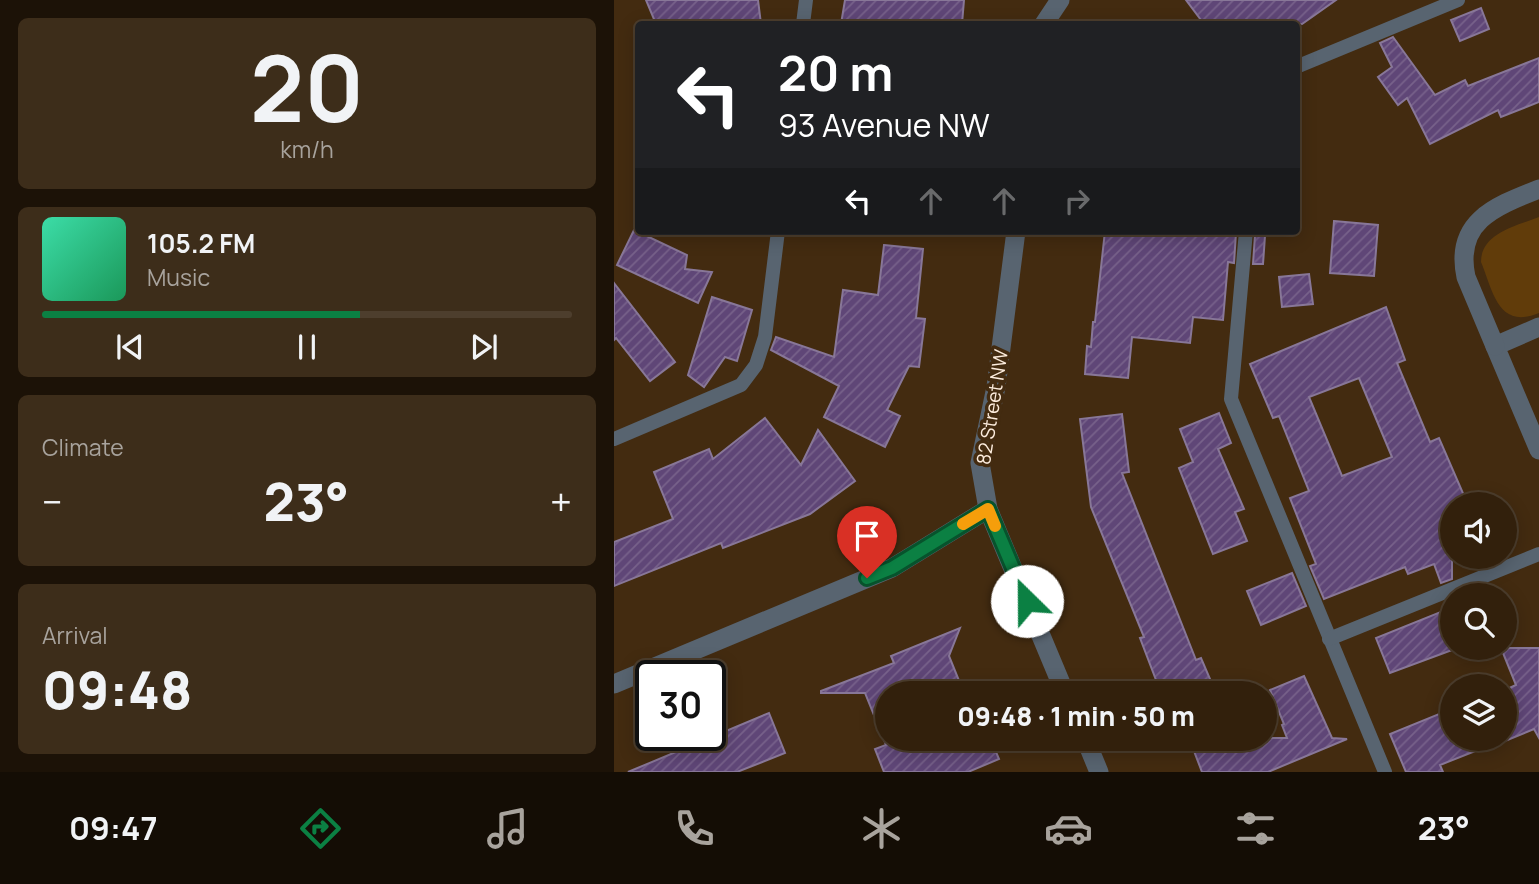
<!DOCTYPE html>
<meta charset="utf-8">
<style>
:root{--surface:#32200c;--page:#3d2d1a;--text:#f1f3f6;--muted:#a8a39d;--line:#4d3e2d;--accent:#0b8043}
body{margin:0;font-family:Manrope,sans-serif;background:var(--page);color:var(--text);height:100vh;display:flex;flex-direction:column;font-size:26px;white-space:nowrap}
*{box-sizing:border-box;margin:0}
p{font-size:23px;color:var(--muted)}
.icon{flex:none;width:38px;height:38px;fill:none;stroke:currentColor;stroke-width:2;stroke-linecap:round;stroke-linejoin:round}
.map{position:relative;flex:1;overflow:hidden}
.drawer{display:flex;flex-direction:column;gap:18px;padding:18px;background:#1c1207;width:614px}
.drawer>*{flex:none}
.top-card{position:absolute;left:21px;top:21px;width:665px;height:214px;border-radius:7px;box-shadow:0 4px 18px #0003,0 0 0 2px var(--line);background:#202124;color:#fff;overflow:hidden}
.controls{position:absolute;left:826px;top:492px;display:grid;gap:14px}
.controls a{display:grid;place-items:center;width:77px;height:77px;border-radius:50%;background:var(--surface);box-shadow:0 4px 18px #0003,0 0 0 2px var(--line);font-size:35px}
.speed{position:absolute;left:21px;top:660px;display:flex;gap:14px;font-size:35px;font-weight:700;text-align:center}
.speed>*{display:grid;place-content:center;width:91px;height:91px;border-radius:50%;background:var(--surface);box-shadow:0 4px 18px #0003,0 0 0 2px var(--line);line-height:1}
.speed .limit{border:4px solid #111;border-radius:10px;background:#fff;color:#111}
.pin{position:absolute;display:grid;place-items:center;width:60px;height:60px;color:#fff;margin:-72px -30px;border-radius:50% 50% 50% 0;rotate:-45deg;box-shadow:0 0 7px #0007}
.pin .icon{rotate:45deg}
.me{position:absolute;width:77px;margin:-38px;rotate:337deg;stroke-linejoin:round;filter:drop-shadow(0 0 5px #0008)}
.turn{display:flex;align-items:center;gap:24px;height:147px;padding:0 28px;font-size:32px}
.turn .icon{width:91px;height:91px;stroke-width:2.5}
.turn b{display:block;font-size:49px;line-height:60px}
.lanes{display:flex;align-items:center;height:66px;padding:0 28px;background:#0003;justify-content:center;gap:35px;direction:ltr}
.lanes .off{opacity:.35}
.big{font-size:52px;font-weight:800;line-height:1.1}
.drawer .widget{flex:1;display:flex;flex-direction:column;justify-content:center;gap:10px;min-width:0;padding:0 24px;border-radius:10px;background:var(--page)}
.drawer .dial{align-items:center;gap:0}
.dial b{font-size:91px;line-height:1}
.song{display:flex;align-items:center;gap:21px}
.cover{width:84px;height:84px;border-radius:10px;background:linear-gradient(135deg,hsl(160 70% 55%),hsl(150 70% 35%))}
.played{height:7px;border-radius:4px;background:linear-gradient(90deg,var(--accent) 60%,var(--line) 60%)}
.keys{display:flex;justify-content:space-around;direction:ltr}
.heat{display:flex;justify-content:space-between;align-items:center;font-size:38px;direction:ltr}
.trip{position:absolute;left:261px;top:681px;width:402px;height:70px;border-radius:35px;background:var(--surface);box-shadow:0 4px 18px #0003,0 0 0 2px var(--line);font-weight:800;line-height:70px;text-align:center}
.dock{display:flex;height:112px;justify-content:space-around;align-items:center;background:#140d05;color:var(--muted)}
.dock .icon{width:49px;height:49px}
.dock .active{color:var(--accent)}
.dock b{font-size:32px;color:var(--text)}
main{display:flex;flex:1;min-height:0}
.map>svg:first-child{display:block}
.park{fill:#613c0a}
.building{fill:url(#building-hatch);stroke:#887798;stroke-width:2;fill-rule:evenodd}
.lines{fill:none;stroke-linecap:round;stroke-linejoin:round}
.service{stroke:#586470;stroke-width:14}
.minor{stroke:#586470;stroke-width:19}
.route-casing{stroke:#07532c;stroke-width:18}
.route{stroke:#0b8043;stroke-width:12}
.slow{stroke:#f59e0b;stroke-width:12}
.labels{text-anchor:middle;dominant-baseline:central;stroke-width:7;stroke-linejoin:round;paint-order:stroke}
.street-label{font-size:19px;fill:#fdedde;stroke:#432b10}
</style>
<main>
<section class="drawer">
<div class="widget dial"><b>20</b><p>km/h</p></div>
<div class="widget">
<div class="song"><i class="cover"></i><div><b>105.2 FM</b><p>Music</p></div></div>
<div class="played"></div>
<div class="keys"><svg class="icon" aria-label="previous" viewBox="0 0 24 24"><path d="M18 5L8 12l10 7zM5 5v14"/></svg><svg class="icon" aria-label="pause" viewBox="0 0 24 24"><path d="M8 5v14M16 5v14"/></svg><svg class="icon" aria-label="next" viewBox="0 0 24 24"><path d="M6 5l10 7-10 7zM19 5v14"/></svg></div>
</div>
<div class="widget"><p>Climate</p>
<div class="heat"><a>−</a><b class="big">23°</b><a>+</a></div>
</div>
<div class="widget"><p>Arrival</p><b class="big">09:48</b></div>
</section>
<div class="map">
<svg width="925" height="772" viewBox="0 0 925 772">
<defs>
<pattern id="building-hatch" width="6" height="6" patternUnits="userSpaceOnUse" patternTransform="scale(1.75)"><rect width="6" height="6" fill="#5f4677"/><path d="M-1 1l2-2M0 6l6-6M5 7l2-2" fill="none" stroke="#77618a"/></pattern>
</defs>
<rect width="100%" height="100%" fill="#432b10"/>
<path class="park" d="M925 217V313C884 330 879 291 867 262 867 233 902 226 925 217Z"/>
<g class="building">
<path d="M32 0H144L147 24H42Z"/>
<path d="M231 0H350L348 24H227Z"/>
<path d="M572 0H722L688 24H590Z"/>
<path d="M867 8 875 29 846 41 837 20Z"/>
<path d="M779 37 821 95 851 80 854 86 925 58V102L887 117 884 110 816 144 793 98 784 105 764 77 778 67 766 43Z"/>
<path d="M720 221 764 225 760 276 716 273Z"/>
<path d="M20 230 73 255 71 269 98 272 84 303 3 265Z"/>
<path d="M491 231H618L622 233 620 263 614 262 609 320 579 317 576 343 518 337 514 378 471 374 473 346 477 347 479 322H481Z"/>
<path d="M641 235 651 236 649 264H639Z"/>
<path d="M270 245 309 249 302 318 311 319 305 367 295 366 273 410 286 416 271 447 210 417 225 386 157 350 162 337 220 357 229 290 264 295Z"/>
<path d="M695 274 699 304 668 307 665 277Z"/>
<path d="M0 283 61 362 36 381 2 338 0 340Z"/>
<path d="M98 297 138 310 123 361 111 357 90 387 74 375Z"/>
<path d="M772 307 791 360 783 363 816 442 825 438 851 498 838 503V579L827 583 820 564 794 574 791 567 710 599 696 566 702 564 676 498 695 491 665 416 659 418 636 364ZM745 378 778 457 728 476 695 397Z"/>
<path d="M605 413 617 443 604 449 630 509 621 512 633 541 599 554 565 468 579 462 566 429Z"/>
<path d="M508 414 515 472 508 473 582 660 587 658 602 693H547L526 638 530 637 477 507 466 419Z"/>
<path d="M151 418 187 465 204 430 241 481 196 514 109 548 107 543 0 586V542L59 519 40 472 95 449 99 459Z"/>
<path d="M678 573 692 606 647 625 633 591Z"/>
<path d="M838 599V650L776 673 762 638 837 608 834 601Z"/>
<path d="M346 628 335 656 350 693H273V738H376L385 759 354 772H270L261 749 272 745 251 693H207V691L280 663 277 656Z"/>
<path d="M887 648H925V738L920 729 891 741V690L902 685Z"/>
<path d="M690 676 718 738 733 739 654 772H588L575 738H673L668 725 670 724 656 690Z"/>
<path d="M830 712 838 738 889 740 826 765 829 772H792L776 734Z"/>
<path d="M155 713 171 753 123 772H14Z"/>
</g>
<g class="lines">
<g class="service">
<path d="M189 24 192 0"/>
<path d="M682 67 844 0"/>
<path d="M632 231 617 399 771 772"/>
<path d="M0 439 127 385 142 365 151 337 164 231"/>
<path d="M715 639 925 554"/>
</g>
<g class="minor">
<path d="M430 24 446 0"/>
<path d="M402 231 382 387 366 463 374 509 451 693"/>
<path d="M925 327 881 346 925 450"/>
<path d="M881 346 852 277C840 221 882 206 925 189"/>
<path d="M0 684 278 568 374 509"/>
<path d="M471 738 485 772"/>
</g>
</g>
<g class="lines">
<defs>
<path id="route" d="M253 578 278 568 374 509 413 601"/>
</defs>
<use href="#route" class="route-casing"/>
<use href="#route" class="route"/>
<path class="slow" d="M349 524 374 509 381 526"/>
</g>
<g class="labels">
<g class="street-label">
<text transform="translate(378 407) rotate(-81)">82 Street NW</text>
</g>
</g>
</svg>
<div class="controls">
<a><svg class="icon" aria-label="sound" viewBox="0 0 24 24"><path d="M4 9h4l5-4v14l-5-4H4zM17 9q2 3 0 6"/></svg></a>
<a><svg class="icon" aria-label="search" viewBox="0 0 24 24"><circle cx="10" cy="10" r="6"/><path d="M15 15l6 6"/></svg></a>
<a><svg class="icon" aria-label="layers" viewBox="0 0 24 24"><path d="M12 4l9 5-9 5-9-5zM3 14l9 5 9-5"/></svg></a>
</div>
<div class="speed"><div class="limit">30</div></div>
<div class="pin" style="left:253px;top:578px;background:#d93025"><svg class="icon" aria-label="arrive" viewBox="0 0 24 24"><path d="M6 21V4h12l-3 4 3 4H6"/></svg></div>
<svg class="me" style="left:413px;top:601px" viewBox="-20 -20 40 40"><circle r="19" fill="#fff"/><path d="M0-13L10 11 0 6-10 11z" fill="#0b8043"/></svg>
<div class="trip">09:48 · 1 min · 50 m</div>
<div class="top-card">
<div class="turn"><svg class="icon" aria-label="left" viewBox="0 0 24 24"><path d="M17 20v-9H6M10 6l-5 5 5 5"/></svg><div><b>20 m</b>93 Avenue NW</div></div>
<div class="lanes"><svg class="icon" aria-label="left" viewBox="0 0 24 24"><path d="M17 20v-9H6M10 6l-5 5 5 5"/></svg><svg class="icon off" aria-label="ahead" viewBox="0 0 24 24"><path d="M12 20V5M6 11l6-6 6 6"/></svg><svg class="icon off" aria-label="ahead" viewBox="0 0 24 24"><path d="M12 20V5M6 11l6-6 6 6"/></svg><svg class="icon off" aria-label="right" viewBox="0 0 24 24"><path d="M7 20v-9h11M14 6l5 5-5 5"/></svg></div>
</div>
</div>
</main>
<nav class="dock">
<b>09:47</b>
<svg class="icon active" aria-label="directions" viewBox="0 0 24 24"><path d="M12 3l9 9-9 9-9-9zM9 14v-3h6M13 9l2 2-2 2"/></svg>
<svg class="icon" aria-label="music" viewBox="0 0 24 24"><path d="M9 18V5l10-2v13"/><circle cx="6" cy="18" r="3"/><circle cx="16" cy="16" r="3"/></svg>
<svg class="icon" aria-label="phone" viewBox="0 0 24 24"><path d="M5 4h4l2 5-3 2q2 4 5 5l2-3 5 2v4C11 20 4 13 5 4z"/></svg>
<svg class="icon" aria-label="climate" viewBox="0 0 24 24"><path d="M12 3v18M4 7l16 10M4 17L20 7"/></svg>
<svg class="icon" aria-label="car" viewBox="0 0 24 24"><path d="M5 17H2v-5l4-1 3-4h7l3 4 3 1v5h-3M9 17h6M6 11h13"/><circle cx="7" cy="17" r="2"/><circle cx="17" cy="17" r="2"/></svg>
<svg class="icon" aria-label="filters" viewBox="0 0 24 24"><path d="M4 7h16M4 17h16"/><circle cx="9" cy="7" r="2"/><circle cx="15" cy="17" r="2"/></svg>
<b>23°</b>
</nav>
